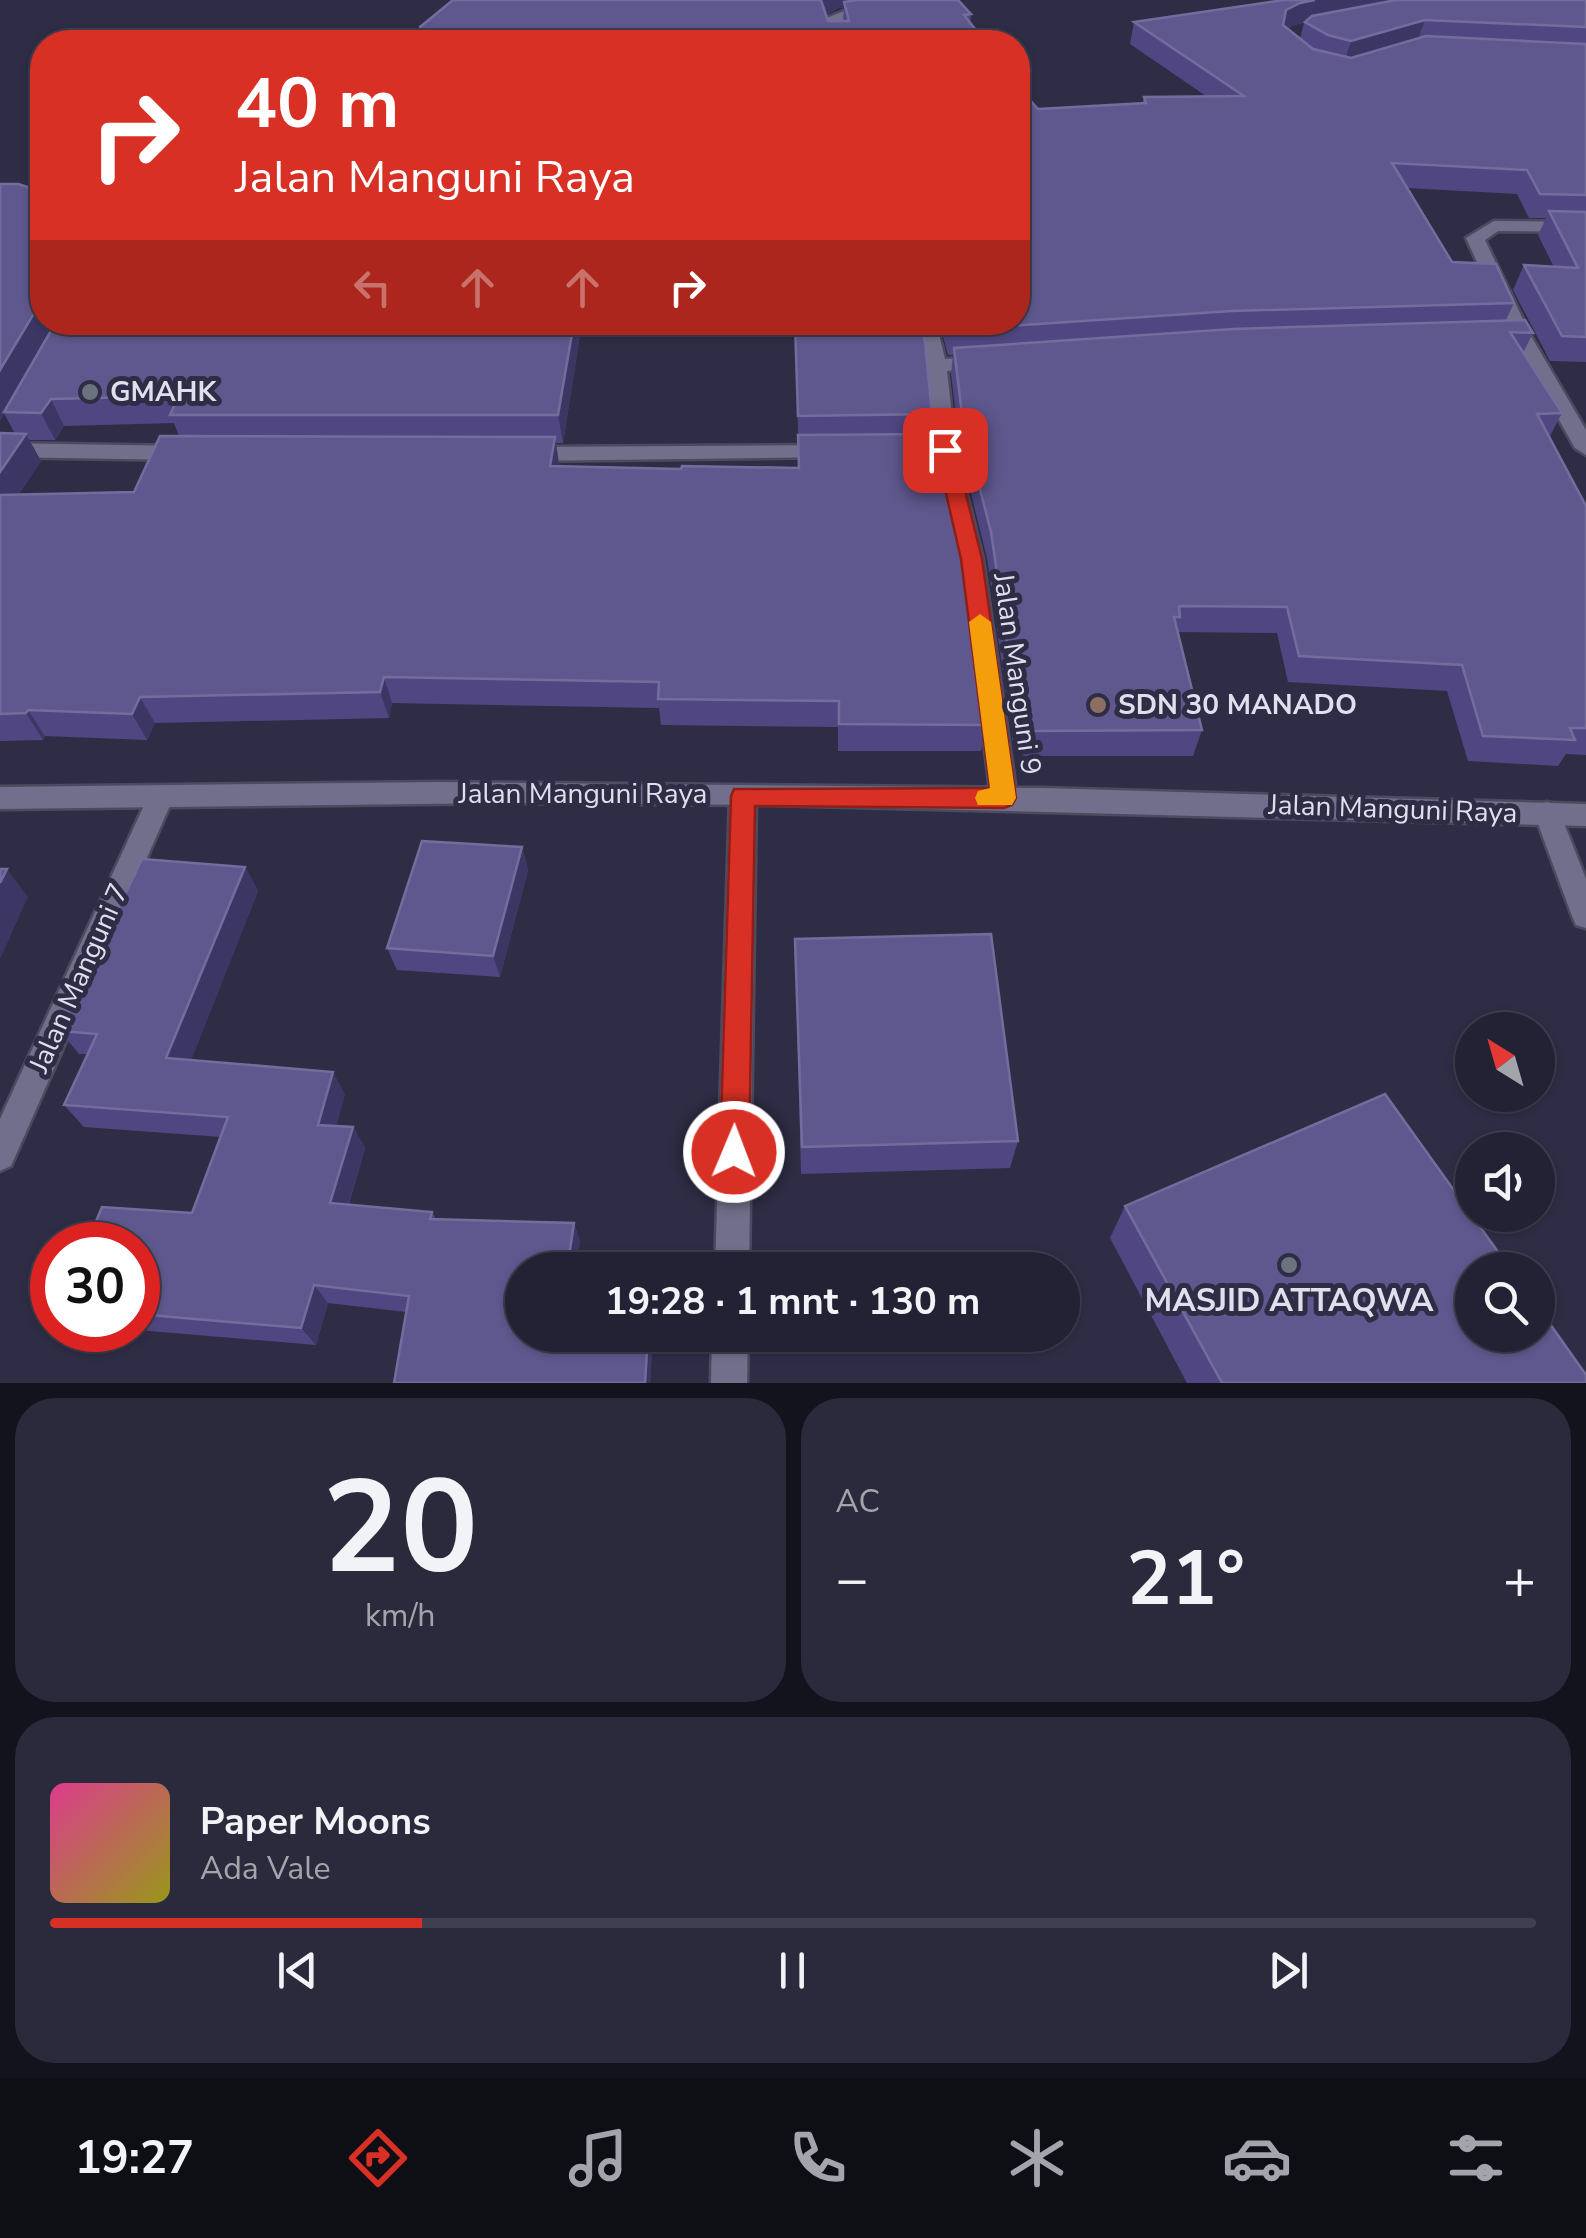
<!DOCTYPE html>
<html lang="id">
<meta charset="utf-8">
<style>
:root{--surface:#232234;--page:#2b2a3c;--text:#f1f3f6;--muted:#a3a4ac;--line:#403f4f;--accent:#d93025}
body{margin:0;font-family:"Nunito Sans",sans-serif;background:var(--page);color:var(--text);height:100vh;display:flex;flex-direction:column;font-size:38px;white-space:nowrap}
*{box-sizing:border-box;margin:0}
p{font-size:32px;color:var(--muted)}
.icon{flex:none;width:55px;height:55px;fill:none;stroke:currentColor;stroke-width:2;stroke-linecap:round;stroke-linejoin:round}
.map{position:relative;height:1383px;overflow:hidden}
.details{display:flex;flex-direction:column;gap:15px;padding:15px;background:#13131d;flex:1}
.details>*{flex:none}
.hud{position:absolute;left:30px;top:30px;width:1000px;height:305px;border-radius:40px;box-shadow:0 2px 8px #0004,0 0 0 2px var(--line);background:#d93025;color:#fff;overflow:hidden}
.needle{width:65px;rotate:323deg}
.controls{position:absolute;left:1455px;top:1012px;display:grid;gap:20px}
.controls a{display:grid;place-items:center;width:100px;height:100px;border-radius:50%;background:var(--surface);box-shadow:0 2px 8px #0004,0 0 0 2px var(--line);font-size:50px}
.speed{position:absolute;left:30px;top:1222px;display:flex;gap:20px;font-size:50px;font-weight:700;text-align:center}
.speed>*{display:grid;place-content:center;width:130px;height:130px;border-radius:50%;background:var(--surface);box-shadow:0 2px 8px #0004,0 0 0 2px var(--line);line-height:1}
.speed .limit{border:15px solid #d22;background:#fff;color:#111}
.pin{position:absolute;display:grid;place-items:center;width:85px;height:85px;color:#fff;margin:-42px;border-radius:20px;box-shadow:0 5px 15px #0006}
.me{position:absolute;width:110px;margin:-55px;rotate:1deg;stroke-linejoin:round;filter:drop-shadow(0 0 8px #0008)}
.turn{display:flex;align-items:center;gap:35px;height:210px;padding:0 40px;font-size:45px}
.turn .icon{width:130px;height:130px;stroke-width:2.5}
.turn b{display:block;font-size:70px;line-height:85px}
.lanes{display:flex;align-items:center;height:95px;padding:0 40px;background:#0003;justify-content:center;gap:50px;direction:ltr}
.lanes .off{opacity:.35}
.big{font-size:75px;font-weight:700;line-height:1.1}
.details .tile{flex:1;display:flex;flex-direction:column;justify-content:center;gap:15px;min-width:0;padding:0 35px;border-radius:40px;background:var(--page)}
.details .dial{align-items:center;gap:0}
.dial b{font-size:130px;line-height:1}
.song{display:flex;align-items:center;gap:30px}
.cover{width:120px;height:120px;border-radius:15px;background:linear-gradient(135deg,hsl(330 70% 55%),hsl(60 70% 35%))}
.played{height:10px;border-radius:5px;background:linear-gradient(90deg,var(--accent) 25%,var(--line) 25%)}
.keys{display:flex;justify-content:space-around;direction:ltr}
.heat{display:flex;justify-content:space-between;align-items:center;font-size:55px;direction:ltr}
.details .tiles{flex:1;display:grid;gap:15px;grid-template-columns:1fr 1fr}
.tile:last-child{grid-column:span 2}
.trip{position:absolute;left:505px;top:1252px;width:575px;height:100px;border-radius:50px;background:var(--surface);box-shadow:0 2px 8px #0004,0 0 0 2px var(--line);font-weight:700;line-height:100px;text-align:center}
.tab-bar{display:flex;height:160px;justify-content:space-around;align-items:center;background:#0e0e15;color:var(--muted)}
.tab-bar .icon{width:70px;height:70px}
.tab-bar .selected{color:var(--accent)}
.tab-bar b{font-size:45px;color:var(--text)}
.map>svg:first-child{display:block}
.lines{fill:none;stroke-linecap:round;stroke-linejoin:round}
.minor-casing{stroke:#4b4a5e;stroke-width:5}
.tertiary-casing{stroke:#4b4a5e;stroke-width:5}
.minor{fill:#716f8b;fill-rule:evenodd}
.tertiary{fill:#716f8b;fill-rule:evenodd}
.wall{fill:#504782;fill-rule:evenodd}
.shaded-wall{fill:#3c3665}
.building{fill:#5f588e;stroke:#736d9d;stroke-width:2.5}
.route{fill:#d93025;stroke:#8d1f18;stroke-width:2.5}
.slow{fill:#f59e0b}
.worship-dot{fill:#6b7280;stroke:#2f2d45;stroke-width:4}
.education-dot{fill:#8d6e63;stroke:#2f2d45;stroke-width:4}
.labels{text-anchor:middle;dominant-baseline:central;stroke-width:10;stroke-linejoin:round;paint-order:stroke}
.poi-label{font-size:28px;font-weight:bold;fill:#dfdfee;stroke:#2f2d45;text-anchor:start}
.street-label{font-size:28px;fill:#dfdfee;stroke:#2f2d45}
.near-poi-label{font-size:32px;font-weight:bold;fill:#dfdfee;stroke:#2f2d45}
</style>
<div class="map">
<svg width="1586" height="1383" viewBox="0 0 1586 1383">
<rect width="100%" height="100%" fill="#2f2d45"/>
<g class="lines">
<defs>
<g id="minor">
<path d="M874 6 881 10 879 13 837 24 845 42H831L824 19 849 9Z"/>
<path d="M1494 221 1586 222V232L1498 231 1485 240 1531 336 1586 430V455L1575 448 1511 336 1466 238Z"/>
<path d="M917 322H936L945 359 987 356 997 362 987 368 947 371 956 450 983 559 1017 798 1013 806 1004 809 995 806 991 798 961 559 936 457H905L894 450 905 443H934L927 366Z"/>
<path d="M0 443 185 446 196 453 185 460 0 457Z"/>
<path d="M830 445 841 452 838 457 525 461 514 454 525 447Z"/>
<path d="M743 785 752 788 756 796 749 1270H715L730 796 734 788Z"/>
<path d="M159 790 168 793 172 801 11 1166 0 1171V1119L146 801 150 793Z"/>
<path d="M1547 802 1557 805 1560 813 1586 879V928L1576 925 1572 916 1534 813 1537 805Z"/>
<path d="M712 1335H748L747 1383H711Z"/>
</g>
<path id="tertiary" d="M439 782 1044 788 1586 804V826L773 805 502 803 0 809V787Z"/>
</defs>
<use href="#minor" class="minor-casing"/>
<use href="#tertiary" class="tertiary-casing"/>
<use href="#minor" class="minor"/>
<use href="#tertiary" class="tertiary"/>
</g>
<g class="wall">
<path d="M453 0H958L971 14 970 23 422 37 420 27ZM838 8H844L843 21H828L826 15Z"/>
<path d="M1586 0V362L1550 361 1513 290 1524 265 1554 267 1538 235 1546 218H1529L1517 194 1407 188 1452 262 1514 303 1506 320 1533 333 1523 353 1562 413 1549 438 1586 506V755L1566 754 1558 766 1468 761 1447 691 1288 682 1277 633 1178 632 1202 730 1193 756H1023L1022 751H1014L987 558 960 449 951 374 953 355H948L939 322H1018L1038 109 1142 104 1144 97 1206 96 1130 44 1134 22ZM1304 23 1300 39 1287 29 1294 25Z"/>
<path d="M0 184 31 188 42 322H582L563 443H556L559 467 681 469 799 468 795 322 932 414 930 434 986 725 981 751H838V727L661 725 659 708 392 703 389 718 155 723 147 740 45 736 43 740 0 741V433L15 434 4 413 0 421ZM174 423 179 436 134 492 19 494 41 461 29 440H55L64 426Z"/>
<path d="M522 847 528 870 500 977 397 970 387 948Z"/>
<path d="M245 867 258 891 191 1060 345 1094 336 1126 353 1127 365 1148 349 1204 432 1212 436 1219 574 1223 580 1242 522 1335H653L650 1383 406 1312 328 1303 316 1345 138 1330V1245L192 1213 221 1137 84 1127 64 1105 88 1054H79L60 1031Z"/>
<path d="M795 939 1018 1141 1010 1168 801 1174Z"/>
<path d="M1125 1206 1586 1383H1187L1110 1238Z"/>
</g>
<g class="shaded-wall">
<path d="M820 0H906L844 2V8H838L820 19Z"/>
<path d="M1315 0H1414L1390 3 1294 25 1280 32 1286 10 1300 3Z"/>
<path d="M1425 20 1417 42 1344 63 1351 41Z"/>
<path d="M979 34 978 42H943Z"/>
<path d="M42 300V322H58L0 421V370Z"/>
<path d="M574 322H582L563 443 558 415Z"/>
<path d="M51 399 64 426 55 440 41 413Z"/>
<path d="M26 434 41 461 0 522V472Z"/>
<path d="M555 437 559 464 554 494 550 466Z"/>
<path d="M384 677 392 703 389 718 380 692Z"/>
<path d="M140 697 155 723 147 740 132 714Z"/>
<path d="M28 710 45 736 43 740 26 713Z"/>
<path d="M522 847 528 870 500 977 493 956Z"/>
<path d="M245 867 258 891 183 1081 166 1058Z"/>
<path d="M7 869 28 897 0 959V883Z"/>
<path d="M333 1072 345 1094 331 1146 318 1125Z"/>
<path d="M353 1127 365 1148 343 1222 330 1203Z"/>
<path d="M574 1223 580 1242 576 1270H567Z"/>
<path d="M314 1285 328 1303 316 1345 301 1328Z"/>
<path d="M648 1335H653L650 1383H645Z"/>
</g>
<g class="building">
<path d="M453 0H821L828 21H849L844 2 857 0H958L971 14 964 15 979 34 943 42H413L423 37 420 27Z"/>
<path d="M1284 0H1315L1300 3 1286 10 1283 25 1313 49 1351 58 1426 36 1586 44V195L1540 194 1527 170 1392 163 1452 262 1496 264 1514 303 1232 311 950 330 948 322H1018V99H1029L1038 109 1146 103 1144 97 1244 96 1134 22Z"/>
<path d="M1396 0H1586V27L1425 20 1351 41 1328 35 1305 22 1312 16Z"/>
<path d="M42 180V300L0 370V184H18L31 188Z"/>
<path d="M1549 211 1586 212V337L1562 336 1524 265 1578 268Z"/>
<path d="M1525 320 1533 333 1510 332 1562 413 1537 414 1586 506V728H1570L1575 740 1483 736 1462 665 1299 656 1287 607 1179 606 1180 617H1174L1202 730 1028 731 1027 725H1019L991 532 963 423 954 348 1233 329Z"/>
<path d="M56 322H574L558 415H170L179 396 51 399 41 413 4 412Z"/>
<path d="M795 322H921L925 342 932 414 798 416Z"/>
<path d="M0 433 26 434 0 472Z"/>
<path d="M936 434 961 533 986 725 839 724V701L658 699 659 682 384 677 380 692 140 697 132 714 28 710 26 713 0 714V495L134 492 160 436 555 437 550 466 681 469 682 466 799 468 798 435Z"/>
<path d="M422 841 522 847 493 956 387 948Z"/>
<path d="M142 859 245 867 166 1058 333 1072 318 1125 353 1127 330 1203 432 1212 430 1219 574 1223 567 1270H522V1335H648L645 1383H394L409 1296 314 1285 301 1328 138 1314V1245H86L102 1207 192 1213 228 1117 64 1105 97 1034 60 1031Z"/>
<path d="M0 869H7L0 883Z"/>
<path d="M991 934 1018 1141 802 1147 795 939Z"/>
<path d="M1385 1094 1511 1270H1472V1335H1538V1307L1586 1375V1383H1222L1125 1206Z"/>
</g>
<path class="route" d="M945 444 955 450 982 559 1016 798 1012 805 1004 808 755 806 749 1152 745 1162 734 1166 724 1162 720 1152 731 796 734 789 990 788 961 559 936 450Z"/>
<path class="slow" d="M980 614 991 622 1016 798 1012 805H978L975 798 978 791 990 788 969 622Z"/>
<g class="worship-dot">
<circle cx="90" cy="392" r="10"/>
<circle cx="1289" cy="1265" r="10"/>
</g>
<circle class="education-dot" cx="1098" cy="705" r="10"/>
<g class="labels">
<g class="poi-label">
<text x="110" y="392">GMAHK</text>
<text x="1118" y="705">SDN 30 MANADO</text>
</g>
<g class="street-label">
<text transform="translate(1017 674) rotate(82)">Jalan Manguni 9</text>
<text x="583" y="794">Jalan Manguni Raya</text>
<text transform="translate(1393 809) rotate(2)">Jalan Manguni Raya</text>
<text transform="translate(79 978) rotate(-66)">Jalan Manguni 7</text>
</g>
<g class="near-poi-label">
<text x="1289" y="1300">MASJID ATTAQWA</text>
</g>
</g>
</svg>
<div class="controls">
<a><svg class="needle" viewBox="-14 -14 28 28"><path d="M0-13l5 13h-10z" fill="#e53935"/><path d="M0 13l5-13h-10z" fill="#a3a4ac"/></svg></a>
<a><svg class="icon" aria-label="sound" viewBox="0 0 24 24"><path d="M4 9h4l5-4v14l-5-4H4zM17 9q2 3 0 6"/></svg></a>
<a><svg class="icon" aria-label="search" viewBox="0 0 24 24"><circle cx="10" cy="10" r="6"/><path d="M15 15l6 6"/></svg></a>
</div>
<div class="speed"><div class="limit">30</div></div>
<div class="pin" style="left:945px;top:450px;background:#d93025"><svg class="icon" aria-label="arrive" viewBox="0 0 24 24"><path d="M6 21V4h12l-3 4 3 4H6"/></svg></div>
<svg class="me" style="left:734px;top:1152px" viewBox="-20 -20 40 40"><circle r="17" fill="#d93025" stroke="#fff" stroke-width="3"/><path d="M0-11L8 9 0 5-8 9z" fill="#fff"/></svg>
<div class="trip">19:28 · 1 mnt · 130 m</div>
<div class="hud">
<div class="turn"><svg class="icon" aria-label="right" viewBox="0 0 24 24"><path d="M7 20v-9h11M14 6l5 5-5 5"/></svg><div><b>40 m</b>Jalan Manguni Raya</div></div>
<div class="lanes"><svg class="icon off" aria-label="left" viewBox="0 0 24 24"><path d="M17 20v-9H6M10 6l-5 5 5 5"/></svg><svg class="icon off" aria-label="ahead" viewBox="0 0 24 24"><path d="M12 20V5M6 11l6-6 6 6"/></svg><svg class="icon off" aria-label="ahead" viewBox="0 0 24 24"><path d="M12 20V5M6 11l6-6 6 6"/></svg><svg class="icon" aria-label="right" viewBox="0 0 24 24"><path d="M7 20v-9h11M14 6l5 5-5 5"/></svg></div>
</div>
</div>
<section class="details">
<div class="tiles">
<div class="tile dial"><b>20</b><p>km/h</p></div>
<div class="tile"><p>AC</p>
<div class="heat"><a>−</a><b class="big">21°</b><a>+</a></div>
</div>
<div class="tile">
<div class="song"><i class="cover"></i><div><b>Paper Moons</b><p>Ada Vale</p></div></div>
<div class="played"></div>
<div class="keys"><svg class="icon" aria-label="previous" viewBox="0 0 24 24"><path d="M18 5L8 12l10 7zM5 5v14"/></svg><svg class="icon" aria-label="pause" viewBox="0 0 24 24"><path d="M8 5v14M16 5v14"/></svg><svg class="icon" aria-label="next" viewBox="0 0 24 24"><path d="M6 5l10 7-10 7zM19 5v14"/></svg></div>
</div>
</div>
</section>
<nav class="tab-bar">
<b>19:27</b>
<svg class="icon selected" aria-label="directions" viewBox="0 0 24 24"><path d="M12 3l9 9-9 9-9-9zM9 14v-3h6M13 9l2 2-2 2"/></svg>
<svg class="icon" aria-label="music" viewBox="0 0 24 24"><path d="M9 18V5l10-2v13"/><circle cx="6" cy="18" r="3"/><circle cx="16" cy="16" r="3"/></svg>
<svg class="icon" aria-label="phone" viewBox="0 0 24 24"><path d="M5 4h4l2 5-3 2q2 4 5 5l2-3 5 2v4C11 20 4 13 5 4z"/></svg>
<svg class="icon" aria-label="climate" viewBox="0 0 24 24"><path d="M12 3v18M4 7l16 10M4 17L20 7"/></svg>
<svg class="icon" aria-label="car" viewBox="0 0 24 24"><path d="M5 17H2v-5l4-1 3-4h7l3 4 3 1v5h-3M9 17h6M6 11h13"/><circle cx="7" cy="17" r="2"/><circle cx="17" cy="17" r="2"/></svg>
<svg class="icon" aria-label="filters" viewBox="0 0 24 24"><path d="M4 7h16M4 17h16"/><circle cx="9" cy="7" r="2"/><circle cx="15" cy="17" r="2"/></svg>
</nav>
